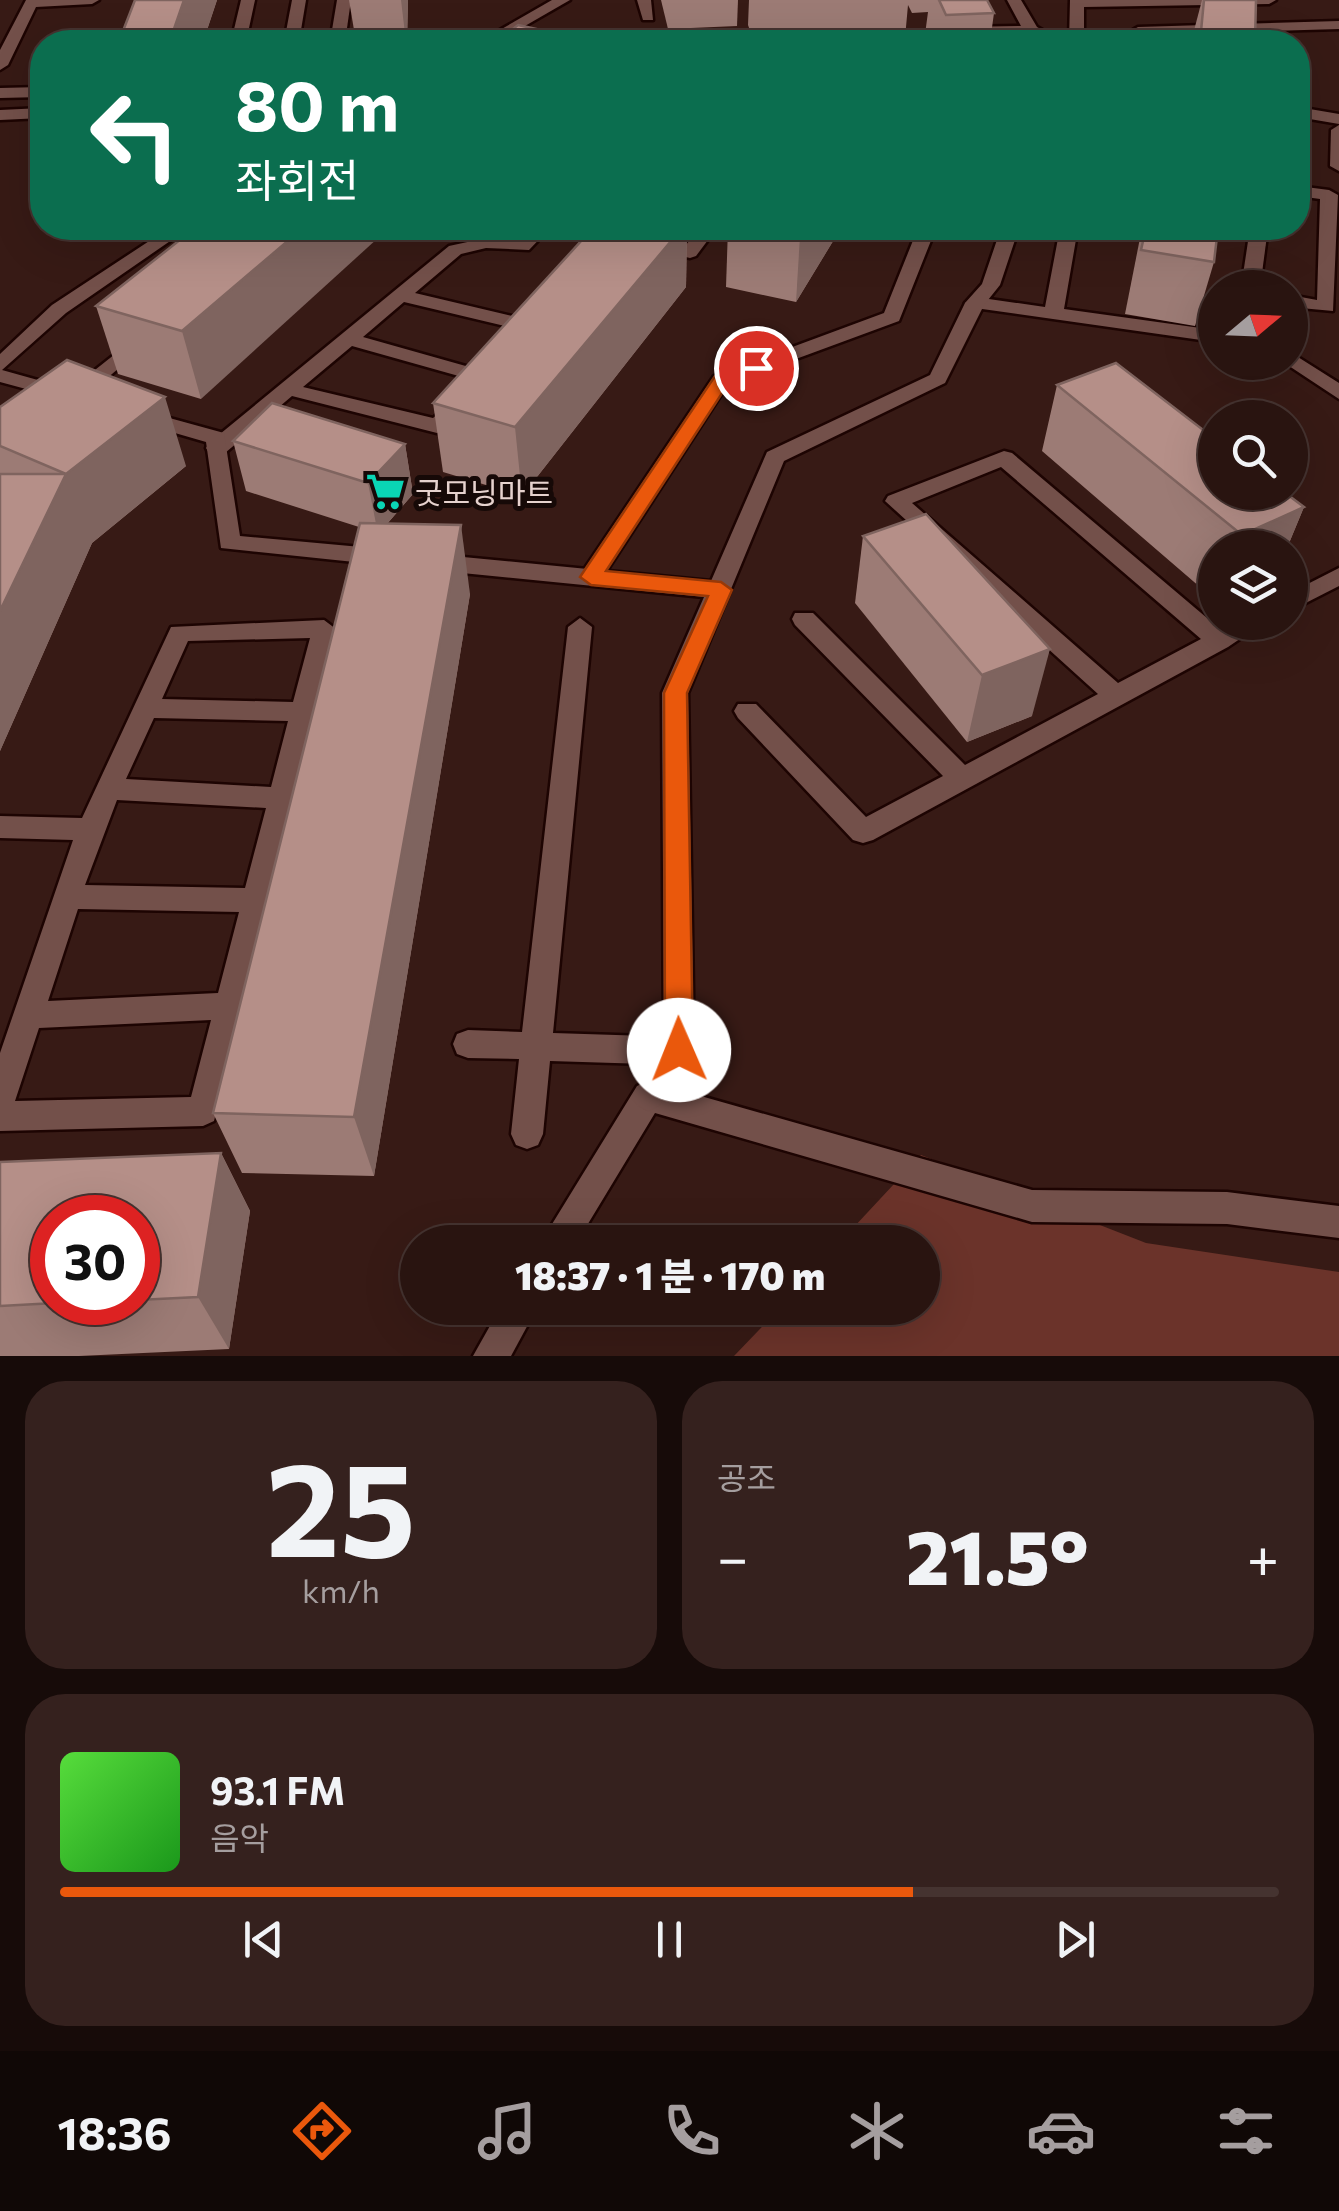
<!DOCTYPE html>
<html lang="ko">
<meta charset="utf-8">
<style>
:root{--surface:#291410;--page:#35211e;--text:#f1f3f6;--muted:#a59e9f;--line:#453330;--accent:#ea580c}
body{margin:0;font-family:Commissioner,"Noto Sans KR",sans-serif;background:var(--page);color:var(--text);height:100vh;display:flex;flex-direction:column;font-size:38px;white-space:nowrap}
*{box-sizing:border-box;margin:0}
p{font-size:32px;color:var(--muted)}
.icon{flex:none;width:55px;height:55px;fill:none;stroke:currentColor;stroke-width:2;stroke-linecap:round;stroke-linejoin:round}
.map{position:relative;height:1356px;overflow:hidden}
.side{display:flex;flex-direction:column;gap:25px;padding:25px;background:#170b09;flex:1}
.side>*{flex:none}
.hud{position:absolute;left:30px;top:30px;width:1280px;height:210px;border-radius:40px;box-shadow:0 10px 40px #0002,0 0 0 2px var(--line);background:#0b6e4f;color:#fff;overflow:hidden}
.needle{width:65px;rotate:71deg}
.tools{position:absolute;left:1198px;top:270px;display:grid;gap:20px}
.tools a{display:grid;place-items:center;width:110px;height:110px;border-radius:50%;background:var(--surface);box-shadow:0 10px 40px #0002,0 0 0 2px var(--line);font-size:50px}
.speed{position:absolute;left:30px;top:1195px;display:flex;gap:20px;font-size:50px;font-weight:700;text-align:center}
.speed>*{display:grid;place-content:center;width:130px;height:130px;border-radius:50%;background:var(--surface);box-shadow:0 10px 40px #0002,0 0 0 2px var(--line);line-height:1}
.speed .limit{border:15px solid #d22;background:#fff;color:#111}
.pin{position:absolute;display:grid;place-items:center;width:85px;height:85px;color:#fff;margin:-42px;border:5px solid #fff;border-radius:50%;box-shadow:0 2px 10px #0007}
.me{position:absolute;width:110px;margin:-55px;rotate:359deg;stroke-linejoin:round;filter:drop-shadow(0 0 8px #0008)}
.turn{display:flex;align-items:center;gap:35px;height:210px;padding:0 40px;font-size:45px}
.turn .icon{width:130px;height:130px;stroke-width:2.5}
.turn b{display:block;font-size:70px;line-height:85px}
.big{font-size:75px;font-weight:800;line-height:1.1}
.side .card{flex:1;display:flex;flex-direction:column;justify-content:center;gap:15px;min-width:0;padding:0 35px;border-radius:40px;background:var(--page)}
.side .dial{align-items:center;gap:0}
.dial b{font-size:130px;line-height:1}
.song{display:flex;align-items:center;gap:30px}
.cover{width:120px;height:120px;border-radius:15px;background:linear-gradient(135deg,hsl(110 70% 55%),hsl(120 70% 35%))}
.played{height:10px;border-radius:5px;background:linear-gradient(90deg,var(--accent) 70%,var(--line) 70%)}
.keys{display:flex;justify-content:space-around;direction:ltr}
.heat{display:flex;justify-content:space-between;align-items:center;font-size:55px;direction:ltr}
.side .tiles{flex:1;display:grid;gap:25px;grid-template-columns:1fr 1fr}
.card:last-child{grid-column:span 2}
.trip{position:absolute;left:400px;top:1225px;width:540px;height:100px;border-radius:50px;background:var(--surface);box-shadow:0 10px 40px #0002,0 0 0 2px var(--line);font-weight:800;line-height:100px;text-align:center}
.menu{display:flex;height:160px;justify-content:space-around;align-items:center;background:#100806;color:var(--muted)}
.menu .icon{width:70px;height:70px}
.menu .selected{color:var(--accent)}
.menu b{font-size:45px;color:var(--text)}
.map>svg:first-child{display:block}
.green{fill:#6b332a}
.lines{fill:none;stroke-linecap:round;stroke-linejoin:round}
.lane-casing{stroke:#1d0402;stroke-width:5}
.street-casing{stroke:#1d0402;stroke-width:5}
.lane{fill:#73504a;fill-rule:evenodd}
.street{fill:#73504a;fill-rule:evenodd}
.wall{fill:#9c7b75;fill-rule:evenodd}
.shaded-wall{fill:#7f645f}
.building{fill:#b58f88;stroke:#7f645f;stroke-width:2.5}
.route{fill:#ea580c;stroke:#983908;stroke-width:2.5}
.labels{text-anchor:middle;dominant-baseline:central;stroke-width:10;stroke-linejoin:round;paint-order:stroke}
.poi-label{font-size:30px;fill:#e6d2ce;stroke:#160907;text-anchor:start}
</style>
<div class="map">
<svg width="1339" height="1356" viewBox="0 0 1339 1356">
<rect width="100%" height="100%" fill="#371a15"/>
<path class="green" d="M921 1155 1146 1243 1339 1272V1356H734L780 1308H922V1242H840Z"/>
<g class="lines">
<defs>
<g id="lane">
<path d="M26 0H99L92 4 36 7 8 65 0 70V50Z"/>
<path d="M142 0H156L142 39 88 42 80 38 88 33 131 32Z"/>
<path d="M241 0H255L246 42H231Z"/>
<path d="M292 0H306L299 42H284Z"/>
<path d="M337 0H351L345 42H330Z"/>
<path d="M637 0H651L653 20H643Z"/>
<path d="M1007 0H1021L1037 27 1064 42H1046L1029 35H960L953 31 960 27 1021 26Z"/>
<path d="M1339 21V29L1144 35 1142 42H1127L1131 31 1138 27Z"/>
<path d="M42 87V97L0 98V88Z"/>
<path d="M1298 107 1339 114V124L1298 117Z"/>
<path d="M1339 125V171L1330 166 1331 130Z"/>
<path d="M1298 186 1329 190 1338 195 1333 311 1290 307V295L1317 300 1320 199 1298 196Z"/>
<path d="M531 228H550L529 250 486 248 461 254 415 293 546 324V332L539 334 404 302 363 337 494 374V382H480L352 346 303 387 433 418 453 400H467L470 404C463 415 450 429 437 433L292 396 225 453H209L206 448 209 443 449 246 486 238 519 240Z"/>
<path d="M578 228H608L686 245 699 228H717L696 256 690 258 581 232Z"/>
<path d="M918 228H936L899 321 728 384 599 583H583L579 577 583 571 714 376 884 313Z"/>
<path d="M1060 228H1078L1064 309 1215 330V342L968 307 965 303 975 297 1045 307Z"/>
<path d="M1250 228H1268L1260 288H1241Z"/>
<path d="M139 335 146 337V345L85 397H71L68 393 71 389Z"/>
<path d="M1290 352 1339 383V399L1283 362H1290Z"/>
<path d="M1004 451 1012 453 1220 629 1232 622H1265L1228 647 873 840 863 843 853 840 738 718 734 711 738 704H756L866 817 943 776 795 625 792 619 795 613H813L965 765 1098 694 885 501 888 496ZM1001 467 1201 639 1118 683 912 503Z"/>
<path d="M1339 568V586L1290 611V593Z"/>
<path d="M580 618 592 627 553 1033 679 1037 690 1041 694 1051 690 1061 679 1065 550 1061 543 1134 538 1145 527 1149 516 1145 511 1134 519 1059 468 1058 457 1054 453 1044 457 1034 468 1030 522 1032 568 627Z"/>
<path d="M324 620 336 629 214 1121 203 1126 0 1131V1053L73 840 0 838V816L82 818 171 627ZM310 638 293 702 162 699 188 641ZM154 718 288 721 271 787 126 779ZM117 800 266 808 245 888 85 885ZM78 909 239 912 218 993 48 1001ZM211 1020 191 1097 15 1101 39 1028Z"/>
<path d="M648 1081 1032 1190 1227 1192 1339 1206V1238L1227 1224 1032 1222 655 1113 577 1242H541L637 1086Z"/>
<path d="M500 1308H537L511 1356H473Z"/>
</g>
<g id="street">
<path d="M552 0H570L497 42H479Z"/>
<path d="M1070 0H1276L1269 4 1084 7V42H1069Z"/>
<path d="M42 108V118L0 120V110Z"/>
<path d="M169 228H189L66 313 2 370 70 389 73 393 70 397 63 399 0 382V354L52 305Z"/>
<path d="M1001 228H1019L1000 285 984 305 945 383 784 461 688 693 694 1051 659 1106 648 1111 637 1106 632 1096 664 1048 662 693 704 597 432 570 420 562 432 554 711 581 767 452 930 375 965 303 982 284Z"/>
<path d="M144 411 224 433 240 536 383 549 395 557 383 565 221 548 206 442 137 422 134 417Z"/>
</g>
</defs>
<use href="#lane" class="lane-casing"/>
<use href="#street" class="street-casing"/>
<use href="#lane" class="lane"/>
<use href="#street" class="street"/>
</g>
<g class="wall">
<path d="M135 0H217L203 42H126L123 31Z"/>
<path d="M349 0H408L407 42H356Z"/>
<path d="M661 0H738L737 26 668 29Z"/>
<path d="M749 0H987L994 13 990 42H924L928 12 912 13 908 5 905 38 817 42H754L748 25Z"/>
<path d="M1202 0H1256L1255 42H1191Z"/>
<path d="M195 228 201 399 118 374 96 306Z"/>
<path d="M593 228H687L686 287 522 496 443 472 433 403Z"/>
<path d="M728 228H841L796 302 726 287Z"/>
<path d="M951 228H980L975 238 950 233Z"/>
<path d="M1142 228H1218L1214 262 1195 326 1125 314Z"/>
<path d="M1057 385 1304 507 1287 548H1215V600L1042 451Z"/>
<path d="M0 407 186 466 92 543 0 751Z"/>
<path d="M233 441 405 444 413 494 387 524 470 594 374 1176 242 1173 213 1113 359 527 246 491Z"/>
<path d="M863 536 1032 716 967 742 855 603Z"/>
<path d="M221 1153 250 1211 229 1349 79 1356H0V1162ZM138 1218V1302H52Z"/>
</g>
<g class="shaded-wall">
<path d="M184 0H217L203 42H177L174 29Z"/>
<path d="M401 0H408L407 42H406Z"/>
<path d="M303 228H389L201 399 182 331Z"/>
<path d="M682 228H687L686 287 522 496 515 427Z"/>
<path d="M806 228H841L796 302 800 236Z"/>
<path d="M165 397 186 466 92 543 0 751V611L66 474Z"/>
<path d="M405 444 413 494 378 534 368 483Z"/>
<path d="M1304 507 1287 548H1238L1242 535Z"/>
<path d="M461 525 470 594 374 1176 354 1117Z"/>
<path d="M1050 649 1032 716 967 742 982 675Z"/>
<path d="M221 1153 250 1211 229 1349 198 1297Z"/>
</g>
<g class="building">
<path d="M135 0H184L174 29 123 31Z"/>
<path d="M939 0H987L994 13 946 15Z"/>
<path d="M1204 0H1256L1255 42H1200Z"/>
<path d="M518 25 596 42H496Z"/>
<path d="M608 36 639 42H600Z"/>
<path d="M195 228H303L182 331 96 306Z"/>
<path d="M593 228H682L515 427 433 403Z"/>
<path d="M761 228H806L800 236Z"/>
<path d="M1146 228H1218L1214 262 1141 250Z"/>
<path d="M67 360 165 397 66 474 0 446V407Z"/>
<path d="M1116 363 1215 439V492H1284L1304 507 1242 535 1057 385Z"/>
<path d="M272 403 405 444 368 483 233 441Z"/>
<path d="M0 474H66L0 611Z"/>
<path d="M926 514 1050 649 982 675 863 536Z"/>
<path d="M360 523 461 525 354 1117 213 1113Z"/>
<path d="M221 1153 198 1297 138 1300V1218H52V1302H74L0 1306V1162Z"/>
</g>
<path class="route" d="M756 362 765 368 762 372 728 384 606 571 721 582 732 590 687 693 693 1050 689 1059 679 1063 669 1059 665 1050 664 693 708 596 591 585 580 577 715 376Z"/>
<defs>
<symbol id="supermarket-bare" viewBox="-9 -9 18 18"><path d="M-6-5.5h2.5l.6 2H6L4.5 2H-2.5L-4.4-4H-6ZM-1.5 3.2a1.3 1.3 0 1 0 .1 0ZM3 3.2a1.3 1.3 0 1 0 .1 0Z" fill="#0ad5b5" stroke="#160907" stroke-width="2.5" paint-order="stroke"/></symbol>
</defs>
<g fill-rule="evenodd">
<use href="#supermarket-bare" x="358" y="464" width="55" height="55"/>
</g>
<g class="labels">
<g class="poi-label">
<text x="415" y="491">굿모닝마트</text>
</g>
</g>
</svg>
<div class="tools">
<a><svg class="needle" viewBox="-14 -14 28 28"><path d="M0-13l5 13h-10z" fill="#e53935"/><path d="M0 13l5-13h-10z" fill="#a59e9f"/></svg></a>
<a><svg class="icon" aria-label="search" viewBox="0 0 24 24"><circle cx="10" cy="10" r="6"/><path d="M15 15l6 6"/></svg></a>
<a><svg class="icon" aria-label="layers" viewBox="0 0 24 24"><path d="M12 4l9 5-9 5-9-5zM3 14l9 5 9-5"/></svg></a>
</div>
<div class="speed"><div class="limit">30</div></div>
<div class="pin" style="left:756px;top:368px;background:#d93025"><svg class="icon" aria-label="arrive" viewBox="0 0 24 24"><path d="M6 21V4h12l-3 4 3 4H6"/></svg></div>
<svg class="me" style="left:679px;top:1050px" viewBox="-20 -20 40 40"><circle r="19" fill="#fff"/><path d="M0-13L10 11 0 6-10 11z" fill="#ea580c"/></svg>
<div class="trip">18:37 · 1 분 · 170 m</div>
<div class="hud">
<div class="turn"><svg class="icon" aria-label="left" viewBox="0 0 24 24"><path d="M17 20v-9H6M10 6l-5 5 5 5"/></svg><div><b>80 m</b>좌회전</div></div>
</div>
</div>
<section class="side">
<div class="tiles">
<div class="card dial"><b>25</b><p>km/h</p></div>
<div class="card"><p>공조</p>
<div class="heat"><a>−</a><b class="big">21.5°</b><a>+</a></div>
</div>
<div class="card">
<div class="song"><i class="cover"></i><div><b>93.1 FM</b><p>음악</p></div></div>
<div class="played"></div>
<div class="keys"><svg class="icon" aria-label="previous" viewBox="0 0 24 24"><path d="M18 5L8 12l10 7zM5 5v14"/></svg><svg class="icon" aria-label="pause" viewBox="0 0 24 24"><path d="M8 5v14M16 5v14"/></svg><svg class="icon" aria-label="next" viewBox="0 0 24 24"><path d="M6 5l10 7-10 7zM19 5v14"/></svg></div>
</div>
</div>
</section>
<nav class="menu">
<b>18:36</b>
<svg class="icon selected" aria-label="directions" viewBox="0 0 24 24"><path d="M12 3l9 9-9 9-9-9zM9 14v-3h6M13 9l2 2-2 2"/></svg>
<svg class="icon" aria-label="music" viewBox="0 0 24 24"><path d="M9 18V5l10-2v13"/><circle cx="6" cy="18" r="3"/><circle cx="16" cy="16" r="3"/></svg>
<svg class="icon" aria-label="phone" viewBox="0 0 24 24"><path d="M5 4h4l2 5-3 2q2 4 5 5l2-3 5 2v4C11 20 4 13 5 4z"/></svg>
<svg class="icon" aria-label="climate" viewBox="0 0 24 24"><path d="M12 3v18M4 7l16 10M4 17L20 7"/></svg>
<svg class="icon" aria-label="car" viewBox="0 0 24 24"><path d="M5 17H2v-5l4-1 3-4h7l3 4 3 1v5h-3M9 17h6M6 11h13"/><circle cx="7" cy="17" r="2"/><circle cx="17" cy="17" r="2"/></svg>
<svg class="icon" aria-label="filters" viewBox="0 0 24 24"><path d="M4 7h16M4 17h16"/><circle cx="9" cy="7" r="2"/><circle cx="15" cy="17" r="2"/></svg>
</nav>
